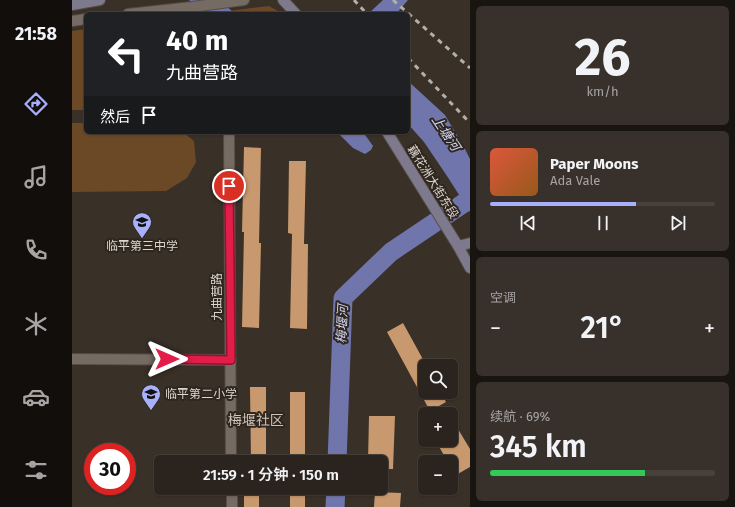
<!DOCTYPE html>
<html lang="zh">
<meta charset="utf-8">
<style>
:root{--surface:#2b241e;--page:#37302b;--text:#f1f3f6;--muted:#a6a4a4;--line:#47413c;--accent:#a8b0fc}
body{margin:0;font-family:"Fira Sans","Noto Sans SC",sans-serif;background:var(--page);color:var(--text);height:100vh;display:flex;flex-direction:column;font-size:15px;white-space:nowrap}
*{box-sizing:border-box;margin:0}
p{font-size:13px;color:var(--muted)}
.icon{flex:none;width:22px;height:22px;fill:none;stroke:currentColor;stroke-width:2;stroke-linecap:round;stroke-linejoin:round}
.map{position:relative;flex:1;overflow:hidden}
.side{display:flex;flex-direction:column;gap:6px;padding:6px;background:#181410;width:265px}
.side>*{flex:none}
.banner{position:absolute;left:12px;top:12px;width:326px;height:122px;border-radius:6px;box-shadow:0 1px 3px #0004,0 0 0 1px var(--line);background:#202124;color:#fff;overflow:hidden}
.buttons{position:absolute;left:346px;top:359px;display:grid;gap:8px}
.buttons a{display:grid;place-items:center;width:40px;height:40px;border-radius:6px;background:var(--surface);box-shadow:0 1px 3px #0004,0 0 0 1px var(--line);font-size:20px}
.speed{position:absolute;left:12px;top:443px;display:flex;gap:8px;font-size:20px;font-weight:700;text-align:center}
.speed>*{display:grid;place-content:center;width:52px;height:52px;border-radius:50%;background:var(--surface);box-shadow:0 1px 3px #0004,0 0 0 1px var(--line);line-height:1}
.speed .limit{border:6px solid #d22;background:#fff;color:#111}
.pin{position:absolute;display:grid;place-items:center;width:34px;height:34px;color:#fff;margin:-17px;border:2px solid #fff;border-radius:50%;box-shadow:0 1px 4px #0007}
.me{position:absolute;width:44px;margin:-22px;rotate:90deg;stroke-linejoin:round;filter:drop-shadow(0 0 3px #0008)}
.turn{display:flex;align-items:center;gap:14px;height:84px;padding:0 16px;font-size:18px}
.turn .icon{width:52px;height:52px;stroke-width:2.5}
.turn b{display:block;font-size:28px;line-height:34px}
.then{display:flex;align-items:center;height:38px;padding:0 16px;background:#0003;gap:8px;font-size:15px}
.big{font-size:30px;font-weight:600;line-height:1.1}
.side .tile{flex:1;display:flex;flex-direction:column;justify-content:center;gap:6px;min-width:0;padding:0 14px;border-radius:6px;background:var(--page)}
.side .dial{align-items:center;gap:0}
.dial b{font-size:52px;line-height:1}
.song{display:flex;align-items:center;gap:12px}
.cover{width:48px;height:48px;border-radius:6px;background:linear-gradient(135deg,hsl(10 70% 55%),hsl(30 70% 35%))}
.played{height:4px;border-radius:2px;background:linear-gradient(90deg,var(--accent) 65%,var(--line) 65%)}
.keys{display:flex;justify-content:space-around;direction:ltr}
.heat{display:flex;justify-content:space-between;align-items:center;font-size:22px;direction:ltr}
.charge{height:6px;border-radius:3px;background:linear-gradient(90deg,#34c759 69%,var(--line) 0)}
.trip{position:absolute;left:82px;top:455px;width:234px;height:40px;border-radius:6px;background:var(--surface);box-shadow:0 1px 3px #0004,0 0 0 1px var(--line);font-weight:600;line-height:40px;text-align:center}
main{display:flex;flex:1;min-height:0}
.menu{display:flex;flex-direction:column;width:72px;justify-content:space-around;align-items:center;background:#110e0c;color:var(--muted)}
.menu .icon{width:28px;height:28px}
.menu .current{color:var(--accent)}
.menu b{font-size:18px;color:var(--text)}
.map>svg:first-child{display:block}
.green{fill:#6c4926}
.water{fill:#7076ab}
.lines{fill:none;stroke-linecap:round;stroke-linejoin:round}
.river{stroke:#7076ab;stroke-width:19}
.building{fill:#c8996e}
.street-casing{stroke:#554d46;stroke-width:12}
.secondary-casing{stroke:#554d46;stroke-width:12}
.street{stroke:#766b62;stroke-width:10}
.secondary{stroke:#7e798c;stroke-width:10}
.rail{stroke:#b5afa9;stroke-width:3;stroke-dasharray:5 5;stroke-linecap:butt}
.route-casing{stroke:#92132f;stroke-width:10}
.route{stroke:#e11d48;stroke-width:7}
.labels{text-anchor:middle;dominant-baseline:central;stroke-width:4;stroke-linejoin:round;paint-order:stroke}
.street-label{font-size:12px;fill:#dcd6d1;stroke:#2f261e}
.poi-label{font-size:12px;fill:#dcd6d1;stroke:#2f261e}
.water-label{font-size:13px;font-style:italic;fill:#cfd4f3;stroke:#2f261e}
.quarter-label{font-size:14px;fill:#cfc3b8;stroke:#2f261e}
</style>
<main>
<nav class="menu">
<b>21:58</b>
<svg class="icon current" aria-label="directions" viewBox="0 0 24 24"><path d="M12 3l9 9-9 9-9-9zM9 14v-3h6M13 9l2 2-2 2"/></svg>
<svg class="icon" aria-label="music" viewBox="0 0 24 24"><path d="M9 18V5l10-2v13"/><circle cx="6" cy="18" r="3"/><circle cx="16" cy="16" r="3"/></svg>
<svg class="icon" aria-label="phone" viewBox="0 0 24 24"><path d="M5 4h4l2 5-3 2q2 4 5 5l2-3 5 2v4C11 20 4 13 5 4z"/></svg>
<svg class="icon" aria-label="climate" viewBox="0 0 24 24"><path d="M12 3v18M4 7l16 10M4 17L20 7"/></svg>
<svg class="icon" aria-label="car" viewBox="0 0 24 24"><path d="M5 17H2v-5l4-1 3-4h7l3 4 3 1v5h-3M9 17h6M6 11h13"/><circle cx="7" cy="17" r="2"/><circle cx="17" cy="17" r="2"/></svg>
<svg class="icon" aria-label="filters" viewBox="0 0 24 24"><path d="M4 7h16M4 17h16"/><circle cx="9" cy="7" r="2"/><circle cx="15" cy="17" r="2"/></svg>
</nav>
<div class="map">
<svg width="398" height="507" viewBox="0 0 398 507">
<rect width="100%" height="100%" fill="#393028"/>
<g class="green">
<path d="M197 6 211 14H132Z"/>
<path d="M14 29V110H0V31Z"/>
<path d="M0 123H14V132H111L122 141 124 162 115 178 94 191 0 192Z"/>
</g>
<g class="water">
<path d="M117 0H148L163 14H133Z"/>
<path d="M311 0H336L324 14H296Z"/>
<path d="M336 81 373 115 393 149 398 159V212L375 176 352 142 336 124Z"/>
<path d="M265 132H291L301 146 299 150 293 154 281 148Z"/>
</g>
<g class="lines">
<g class="river">
<path d="M265 462 271 298 319 252 398 199"/>
<path d="M263 507 264 488"/>
</g>
</g>
<g class="building">
<path d="M172 147 189 148 187 243H189L187 328 170 327 172 232H170Z"/>
<path d="M217 161H234L232 244H236L235 329 218 328 220 234 216 233Z"/>
<path d="M331 323 353 363V392H369L374 402 358 411 315 332Z"/>
<path d="M178 387H194V462H179Z"/>
<rect x="218" y="392" width="15" height="70"/>
<path d="M297 416H323L321 469H309V462H296Z"/>
<path d="M386 429 398 449V467L384 475 379 468V462H376L363 440H379V433Z"/>
<path d="M187 488V507H172V489Z"/>
<rect x="218" y="488" width="15" height="19"/>
<path d="M303 492 329 493 328 507H302Z"/>
</g>
<g class="lines">
<defs>
<g id="street">
<path d="M56 14 120 7 172 0"/>
<path d="M0 21 14 19"/>
<path d="M157 132 159 462"/>
<path d="M0 359 159 360"/>
<path d="M160 488V507"/>
</g>
<g id="secondary">
<path d="M211 0 224 14"/>
<path d="M0 5 28 0"/>
<path d="M315 132 386 246 398 268"/>
<path d="M386 246 398 243"/>
</g>
</defs>
<use href="#street" class="street-casing"/>
<use href="#secondary" class="secondary-casing"/>
<use href="#street" class="street"/>
<use href="#secondary" class="secondary"/>
<g class="rail">
<path d="M282 0 295 14"/>
<path d="M321 0 398 68"/>
<path d="M336 58 398 123"/>
</g>
</g>
<g class="lines">
<defs>
<path id="route" d="M95 359 159 360 157 186"/>
</defs>
<use href="#route" class="route-casing"/>
<use href="#route" class="route"/>
</g>
<defs>
<symbol id="school-pin" viewBox="-11 -11 22 30"><path d="M0 17L-7.5 6A9.5 9.5 0 1 1 7.5 6Z" fill="#a8b0fc" stroke="#2f261e"/><path d="M0-5L7-2L0 1L-7-2ZM-4 1L0 2.5L4 1V4Q0 6-4 4Z" fill="#111"/></symbol>
</defs>
<g fill-rule="evenodd">
<use href="#school-pin" x="59" y="211" width="22" height="30"/>
<use href="#school-pin" x="68" y="383" width="22" height="30"/>
</g>
<g class="labels">
<g class="street-label">
<text transform="translate(361 182) rotate(58)">藕花洲大街东段</text>
<text transform="translate(145 297) rotate(-90)">九曲营路</text>
</g>
<g class="poi-label">
<text x="70" y="246">临平第三中学</text>
<text x="93" y="394" text-anchor="start">临平第二小学</text>
</g>
<g class="water-label">
<text transform="translate(374 133) rotate(56)">上塘河</text>
<text transform="translate(270 324) rotate(-87)">梅堰河</text>
</g>
<g class="quarter-label">
<text x="184" y="420">梅堰社区</text>
</g>
</g>
</svg>
<div class="buttons">
<a><svg class="icon" aria-label="search" viewBox="0 0 24 24"><circle cx="10" cy="10" r="6"/><path d="M15 15l6 6"/></svg></a>
<a>+</a>
<a>−</a>
</div>
<div class="speed"><div class="limit">30</div></div>
<div class="pin" style="left:157px;top:186px;background:#d93025"><svg class="icon" aria-label="arrive" viewBox="0 0 24 24"><path d="M6 21V4h12l-3 4 3 4H6"/></svg></div>
<svg class="me" style="left:95px;top:359px" viewBox="-20 -20 40 40"><path d="M0-17L14 15 0 8-14 15z" fill="#e11d48" stroke="#fff" stroke-width="4"/></svg>
<div class="trip">21:59 · 1 分钟 · 150 m</div>
<div class="banner">
<div class="turn"><svg class="icon" aria-label="left" viewBox="0 0 24 24"><path d="M17 20v-9H6M10 6l-5 5 5 5"/></svg><div><b>40 m</b>九曲营路</div></div>
<div class="then">然后<svg class="icon" aria-label="arrive" viewBox="0 0 24 24"><path d="M6 21V4h12l-3 4 3 4H6"/></svg></div>
</div>
</div>
<section class="side">
<div class="tile dial"><b>26</b><p>km/h</p></div>
<div class="tile">
<div class="song"><i class="cover"></i><div><b>Paper Moons</b><p>Ada Vale</p></div></div>
<div class="played"></div>
<div class="keys"><svg class="icon" aria-label="previous" viewBox="0 0 24 24"><path d="M18 5L8 12l10 7zM5 5v14"/></svg><svg class="icon" aria-label="pause" viewBox="0 0 24 24"><path d="M8 5v14M16 5v14"/></svg><svg class="icon" aria-label="next" viewBox="0 0 24 24"><path d="M6 5l10 7-10 7zM19 5v14"/></svg></div>
</div>
<div class="tile"><p>空调</p>
<div class="heat"><a>−</a><b class="big">21°</b><a>+</a></div>
</div>
<div class="tile"><p>续航 · 69%</p><b class="big">345 km</b><div class="charge"></div></div>
</section>
</main>
